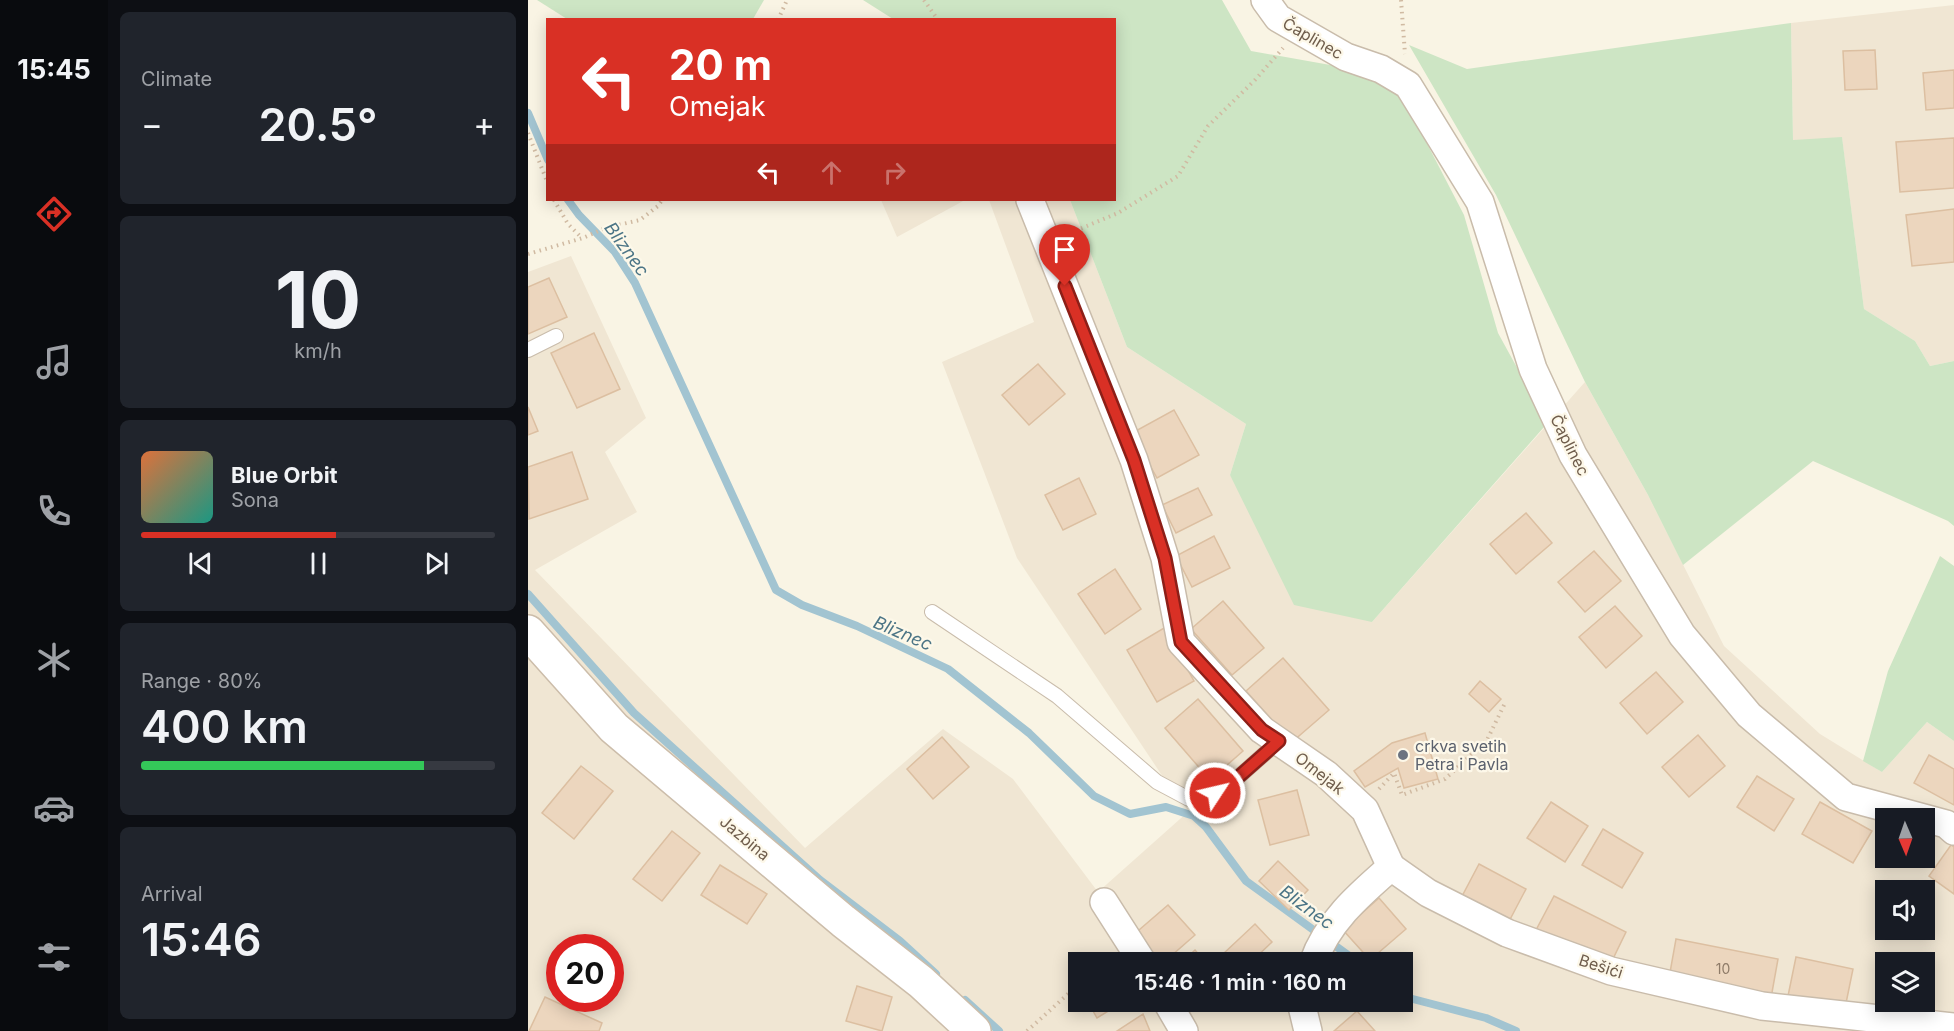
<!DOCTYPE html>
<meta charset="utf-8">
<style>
:root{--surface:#171b24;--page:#20242c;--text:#f1f3f6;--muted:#9ea1a6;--line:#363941;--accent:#d93025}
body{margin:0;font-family:Inter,sans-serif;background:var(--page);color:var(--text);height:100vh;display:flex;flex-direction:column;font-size:22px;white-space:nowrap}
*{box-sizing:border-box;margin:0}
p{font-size:20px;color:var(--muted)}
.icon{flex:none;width:33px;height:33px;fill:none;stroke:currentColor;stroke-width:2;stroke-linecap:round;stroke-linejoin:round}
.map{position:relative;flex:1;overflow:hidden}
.panel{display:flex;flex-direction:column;gap:12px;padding:12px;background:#0d0f14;width:420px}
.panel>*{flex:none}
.hud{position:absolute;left:18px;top:18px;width:570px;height:183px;border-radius:0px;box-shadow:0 3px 15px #0003;background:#d93025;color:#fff;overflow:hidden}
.needle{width:39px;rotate:178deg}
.fabs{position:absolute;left:1347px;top:808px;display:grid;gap:12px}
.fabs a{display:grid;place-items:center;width:60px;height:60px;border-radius:0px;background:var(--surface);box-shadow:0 3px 15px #0003;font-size:30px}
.speed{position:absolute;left:18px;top:934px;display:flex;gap:12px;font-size:30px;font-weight:700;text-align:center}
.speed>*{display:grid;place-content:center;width:78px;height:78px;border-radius:50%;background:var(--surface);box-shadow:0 3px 15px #0003;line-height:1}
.speed .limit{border:9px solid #d22;background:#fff;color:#111}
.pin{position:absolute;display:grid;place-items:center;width:51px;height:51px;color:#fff;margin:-62px -26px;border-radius:50% 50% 50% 0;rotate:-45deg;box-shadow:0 0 6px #0007}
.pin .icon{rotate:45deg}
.me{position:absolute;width:66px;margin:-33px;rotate:55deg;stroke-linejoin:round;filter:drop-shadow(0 0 4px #0008)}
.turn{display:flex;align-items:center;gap:21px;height:126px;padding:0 24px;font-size:27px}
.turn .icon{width:78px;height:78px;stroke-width:2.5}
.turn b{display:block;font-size:42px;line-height:51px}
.lanes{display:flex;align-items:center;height:57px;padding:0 24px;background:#0003;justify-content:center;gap:30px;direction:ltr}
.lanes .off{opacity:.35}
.big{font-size:45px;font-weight:600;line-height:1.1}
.panel .tile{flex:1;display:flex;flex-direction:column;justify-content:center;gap:9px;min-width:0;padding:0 21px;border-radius:9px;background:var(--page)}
.panel .dial{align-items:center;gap:0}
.dial b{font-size:78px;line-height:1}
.song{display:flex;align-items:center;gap:18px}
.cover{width:72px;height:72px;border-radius:9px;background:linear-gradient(135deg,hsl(20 70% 55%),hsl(170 70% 35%))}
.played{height:6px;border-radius:3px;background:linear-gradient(90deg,var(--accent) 55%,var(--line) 55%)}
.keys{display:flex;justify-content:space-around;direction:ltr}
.heat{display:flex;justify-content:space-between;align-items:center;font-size:33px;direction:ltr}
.charge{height:9px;border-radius:4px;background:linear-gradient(90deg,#34c759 80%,var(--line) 0)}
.trip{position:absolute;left:540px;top:952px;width:345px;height:60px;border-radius:0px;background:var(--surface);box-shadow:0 3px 15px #0003;font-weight:600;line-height:60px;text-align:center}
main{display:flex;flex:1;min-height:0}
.dock{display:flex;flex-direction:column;width:108px;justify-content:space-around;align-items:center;background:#090b0e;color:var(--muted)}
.dock .icon{width:42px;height:42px}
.dock .active{color:var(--accent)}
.dock b{font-size:27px;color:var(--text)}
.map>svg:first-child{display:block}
.residential{fill:#f0e6d3;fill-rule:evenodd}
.green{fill:#cde5c4}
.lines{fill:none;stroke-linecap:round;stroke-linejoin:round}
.stream{stroke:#a2c4d1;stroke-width:8}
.building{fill:#ecd6be;stroke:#dcbfa1;stroke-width:1.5}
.lane-casing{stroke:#c9bcab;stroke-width:16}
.street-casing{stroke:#c9bcab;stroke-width:30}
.secondary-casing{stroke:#ccbdaa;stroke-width:36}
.path{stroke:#d0baa2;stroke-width:4;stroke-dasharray:1.5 4.5;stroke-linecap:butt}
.lane{stroke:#fff;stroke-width:14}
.street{stroke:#fff;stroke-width:27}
.secondary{stroke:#fff;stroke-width:33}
.route-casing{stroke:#8d1f18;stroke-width:15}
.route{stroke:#d93025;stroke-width:10}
.worship-dot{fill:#6b7280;stroke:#fdf8e9;stroke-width:2}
.labels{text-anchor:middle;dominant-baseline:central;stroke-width:4.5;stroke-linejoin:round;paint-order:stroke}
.number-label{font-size:14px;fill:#8e7b68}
.street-label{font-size:16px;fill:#6f5d4c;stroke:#fdf8e9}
.worship-label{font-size:16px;fill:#5b616d;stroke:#fdf8e9;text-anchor:start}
.water-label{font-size:18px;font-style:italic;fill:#4c7586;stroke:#fdf8e9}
</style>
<main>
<nav class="dock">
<b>15:45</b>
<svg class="icon active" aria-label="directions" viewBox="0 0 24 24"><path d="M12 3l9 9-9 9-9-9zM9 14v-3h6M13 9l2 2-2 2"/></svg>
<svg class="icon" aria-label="music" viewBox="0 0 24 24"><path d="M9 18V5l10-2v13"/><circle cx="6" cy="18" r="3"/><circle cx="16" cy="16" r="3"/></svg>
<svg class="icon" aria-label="phone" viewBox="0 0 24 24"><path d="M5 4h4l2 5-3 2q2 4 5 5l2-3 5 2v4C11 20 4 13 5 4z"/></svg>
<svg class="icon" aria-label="climate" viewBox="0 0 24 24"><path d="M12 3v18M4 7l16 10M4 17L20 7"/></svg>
<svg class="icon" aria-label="car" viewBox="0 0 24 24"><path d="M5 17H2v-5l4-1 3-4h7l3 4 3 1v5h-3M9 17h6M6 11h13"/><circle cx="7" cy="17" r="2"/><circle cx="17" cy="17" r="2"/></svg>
<svg class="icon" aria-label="filters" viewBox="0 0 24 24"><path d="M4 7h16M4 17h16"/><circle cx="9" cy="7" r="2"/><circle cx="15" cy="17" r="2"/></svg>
</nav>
<section class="panel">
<div class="tile"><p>Climate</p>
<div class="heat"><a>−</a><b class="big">20.5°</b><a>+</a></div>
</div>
<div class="tile dial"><b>10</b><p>km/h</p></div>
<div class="tile">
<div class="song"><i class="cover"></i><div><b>Blue Orbit</b><p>Sona</p></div></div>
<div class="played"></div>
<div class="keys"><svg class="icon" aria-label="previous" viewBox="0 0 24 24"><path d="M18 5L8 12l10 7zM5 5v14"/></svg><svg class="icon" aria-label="pause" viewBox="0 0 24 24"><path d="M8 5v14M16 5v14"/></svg><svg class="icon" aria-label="next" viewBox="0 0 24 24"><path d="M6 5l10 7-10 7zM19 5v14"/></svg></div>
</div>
<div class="tile"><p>Range · 80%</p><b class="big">400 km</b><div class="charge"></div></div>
<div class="tile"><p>Arrival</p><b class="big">15:46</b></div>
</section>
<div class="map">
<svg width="1426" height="1031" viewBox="0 0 1426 1031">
<rect width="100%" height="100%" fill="#f9f4e4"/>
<g class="residential">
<path d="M1426 5V361L1402 366 1387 341 1336 309 1314 138 1265 141 1263 23Z"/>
<path d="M353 200H352H437L369 237Z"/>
<path d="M461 200H542L599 347 718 424 702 475 844 622 1057 382 1120 495 1196 646 1292 734 1354 772 1399 722 1426 741V1031H0V272L43 256 118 418 77 452 109 512 7 570 277 848 415 729 485 779 570 892 661 811 647 795 489 558 414 362 506 322ZM1358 819H1396V858H1358ZM1358 891H1396V930H1358ZM32 948H82V999H32ZM550 963H874V1002H550ZM1358 963H1396V1002H1358Z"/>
</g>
<g class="green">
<path d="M9 0H236L225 19H39Z"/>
<path d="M335 0H694L723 51 864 76 936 215 970 333 998 384 1016 427 844 622 766 605 702 475 718 424 599 347 542 200H586V20L365 19Z"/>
<path d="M1263 23 1265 140 1314 137 1336 309 1387 341 1402 366 1426 361V526L1420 521 1285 461 1155 565 1120 495 1057 382 968 195 881 45 939 69Z"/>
<path d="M1412 556 1426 566V741L1399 722 1354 772 1335 761 1360 671Z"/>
</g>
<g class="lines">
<g class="stream">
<path d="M0 113 20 160"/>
<path d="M40 200 51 215 87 252 107 283 248 590 274 605 329 626 420 669 501 733 566 796 602 814 638 807 666 816 678 827 718 881 831 963"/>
<path d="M0 594 106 713 292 880 372 941 408 974"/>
<path d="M874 994 881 998 958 1018 988 1031"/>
<path d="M437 1000 471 1031"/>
</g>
</g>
<g class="building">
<path d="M1347 50 1349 89 1317 90 1315 51Z"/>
<path d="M1426 70V108L1398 110 1395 73Z"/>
<path d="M1426 138V188L1372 192 1368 142Z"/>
<path d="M1426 209V262L1384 266 1378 215Z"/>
<path d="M21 278 39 317 0 334V287Z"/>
<path d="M66 333 92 389 49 408 23 353Z"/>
<path d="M510 364 537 394 501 425 474 395Z"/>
<path d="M0 407 10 431 0 435Z"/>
<path d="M646 410 671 455 629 478 604 433Z"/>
<path d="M44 452 60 499 1 519 0 467Z"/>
<path d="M551 478 568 514 535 530 517 495Z"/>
<path d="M670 488 684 515 648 533 634 505Z"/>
<path d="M998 513 1024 543 988 574 962 544Z"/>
<path d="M686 536 702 568 664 587 648 556Z"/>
<path d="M1066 551 1093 581 1057 612 1030 582Z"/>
<path d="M587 569 613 609 577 634 550 594Z"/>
<path d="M695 601 736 648 704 675 663 629Z"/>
<path d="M1087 606 1114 636 1078 668 1051 637Z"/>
<path d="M636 628 666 681 629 702 599 650Z"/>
<path d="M755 658 801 710 764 742 718 691Z"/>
<path d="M1128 672 1155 702 1119 734 1092 703Z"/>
<path d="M952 681 973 699 961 712 941 694Z"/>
<path d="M670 699 715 751 682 780 637 728Z"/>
<path d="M897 733 910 779 876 788 870 768 837 787 826 771 864 743Z"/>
<path d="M1170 735 1197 766 1161 797 1134 767Z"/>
<path d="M414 737 441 767 405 799 379 769Z"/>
<path d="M1401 755 1426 769V805L1386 783Z"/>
<path d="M53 766 85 791 46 839 14 813Z"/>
<path d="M1229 776 1266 799 1246 831 1209 807Z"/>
<path d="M769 790 781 835 742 845 730 800Z"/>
<path d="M1023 802 1060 826 1037 862 999 838Z"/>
<path d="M1292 802 1344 831 1325 863 1274 834Z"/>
<path d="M1075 829 1115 853 1094 888 1054 865Z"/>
<path d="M144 831 172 853 134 901 105 879Z"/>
<path d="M1423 845 1426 847V894L1401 876Z"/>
<path d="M750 861 780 890 761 910 731 881Z"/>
<path d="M951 864 998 889 978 927 931 902Z"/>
<path d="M192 865 239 894 219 924 173 895Z"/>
<path d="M1026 896 1098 932 1080 969 1007 932Z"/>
<path d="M851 898 878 929 842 960 815 930Z"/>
<path d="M640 905 667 935 635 963H628L604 936Z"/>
<path d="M727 924 744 942 722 963H703L695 954Z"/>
<path d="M1148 939 1250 959 1243 998 1141 978Z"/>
<path d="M667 950 678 963H653Z"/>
<path d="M1268 957 1325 969 1317 1008 1260 996Z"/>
<path d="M329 986 364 997 354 1031 318 1021Z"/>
<path d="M17 997 74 1023 71 1031H1Z"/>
<path d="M560 1002H595L569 1018Z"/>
<path d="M829 1011 847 1031H806Z"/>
<path d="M615 1014 622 1031H589Z"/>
</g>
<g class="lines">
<defs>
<g id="lane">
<path d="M0 350 28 336"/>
<path d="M404 612 529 696 629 782 661 799 676 798 698 788 751 741"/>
</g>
<g id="street">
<path d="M737 0 750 18 818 57 853 69 880 85 952 202 1005 369 1045 455 1154 635 1221 715 1318 797 1418 824 1426 831"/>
<path d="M502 200 606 460 637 558 653 642 734 730 798 774 837 810 863 867"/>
<path d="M576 902 615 963"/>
<path d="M785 963C799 922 832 894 863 867L900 893 979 933 1083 971 1234 1006 1426 1027"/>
<path d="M639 1002 656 1031"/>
<path d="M773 1002 780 1031"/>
</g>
<path id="secondary" d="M0 632 86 728 315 921 393 982 446 1031"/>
</defs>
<use href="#lane" class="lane-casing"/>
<use href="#street" class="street-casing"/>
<use href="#secondary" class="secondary-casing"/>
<g class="path">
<path d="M396 0 410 20"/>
<path d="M873 0 877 54"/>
<path d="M250 20 259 0"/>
<path d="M0 133 20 184"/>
<path d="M26 200 40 224 54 238"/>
<path d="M542 233 590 213 650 176 680 126 727 80 755 48"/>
<path d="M0 254 55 238 77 228 112 220 130 206 134 200"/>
<path d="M851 789 866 773 874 795 917 779 959 740 978 701"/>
<path d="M499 1031 550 985"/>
</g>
<use href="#lane" class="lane"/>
<use href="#street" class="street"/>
<use href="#secondary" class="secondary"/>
</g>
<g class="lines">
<defs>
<path id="route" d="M537 286 606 460 637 558 653 642 734 730 751 741 698 788 687 793"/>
</defs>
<use href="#route" class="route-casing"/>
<use href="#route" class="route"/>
</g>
<circle class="worship-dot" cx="875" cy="755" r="6"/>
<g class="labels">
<g class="number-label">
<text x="1195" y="968">10</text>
</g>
<g class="street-label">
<text transform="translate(785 38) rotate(30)">Čaplinec</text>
<text transform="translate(1042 445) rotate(63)">Čaplinec</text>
<text transform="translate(792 773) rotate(38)">Omejak</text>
<text transform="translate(217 838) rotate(40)">Jazbina</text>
<text transform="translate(1073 966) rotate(18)">Bešići</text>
</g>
<g class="worship-label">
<text x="887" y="746">crkva svetih<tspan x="887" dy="18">Petra i Pavla</tspan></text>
</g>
<g class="water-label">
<text transform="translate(99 249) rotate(54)">Bliznec</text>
<text transform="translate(375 633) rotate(23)">Bliznec</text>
<text transform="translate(779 907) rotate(36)">Bliznec</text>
</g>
</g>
</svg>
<div class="fabs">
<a><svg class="needle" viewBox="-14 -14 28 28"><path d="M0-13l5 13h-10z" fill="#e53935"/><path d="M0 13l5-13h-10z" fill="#9ea1a6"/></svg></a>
<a><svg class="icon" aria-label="sound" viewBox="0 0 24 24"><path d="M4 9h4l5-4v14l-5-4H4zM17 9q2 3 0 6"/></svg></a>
<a><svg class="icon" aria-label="layers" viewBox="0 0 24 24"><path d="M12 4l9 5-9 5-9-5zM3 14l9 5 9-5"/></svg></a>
</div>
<div class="speed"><div class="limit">20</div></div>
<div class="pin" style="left:537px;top:286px;background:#d93025"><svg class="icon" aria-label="arrive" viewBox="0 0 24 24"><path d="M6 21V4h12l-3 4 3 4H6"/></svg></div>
<svg class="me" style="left:687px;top:793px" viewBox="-20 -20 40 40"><circle r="17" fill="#d93025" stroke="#fff" stroke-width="3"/><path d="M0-11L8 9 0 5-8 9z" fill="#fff"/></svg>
<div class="trip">15:46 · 1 min · 160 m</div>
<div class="hud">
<div class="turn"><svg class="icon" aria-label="left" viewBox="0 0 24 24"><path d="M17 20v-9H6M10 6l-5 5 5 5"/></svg><div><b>20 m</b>Omejak</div></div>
<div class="lanes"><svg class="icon" aria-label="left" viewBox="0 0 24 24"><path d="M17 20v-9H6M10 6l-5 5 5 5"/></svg><svg class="icon off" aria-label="ahead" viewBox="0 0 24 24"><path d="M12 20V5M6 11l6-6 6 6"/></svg><svg class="icon off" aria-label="right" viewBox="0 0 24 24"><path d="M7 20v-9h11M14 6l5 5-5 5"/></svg></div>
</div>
</div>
</main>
